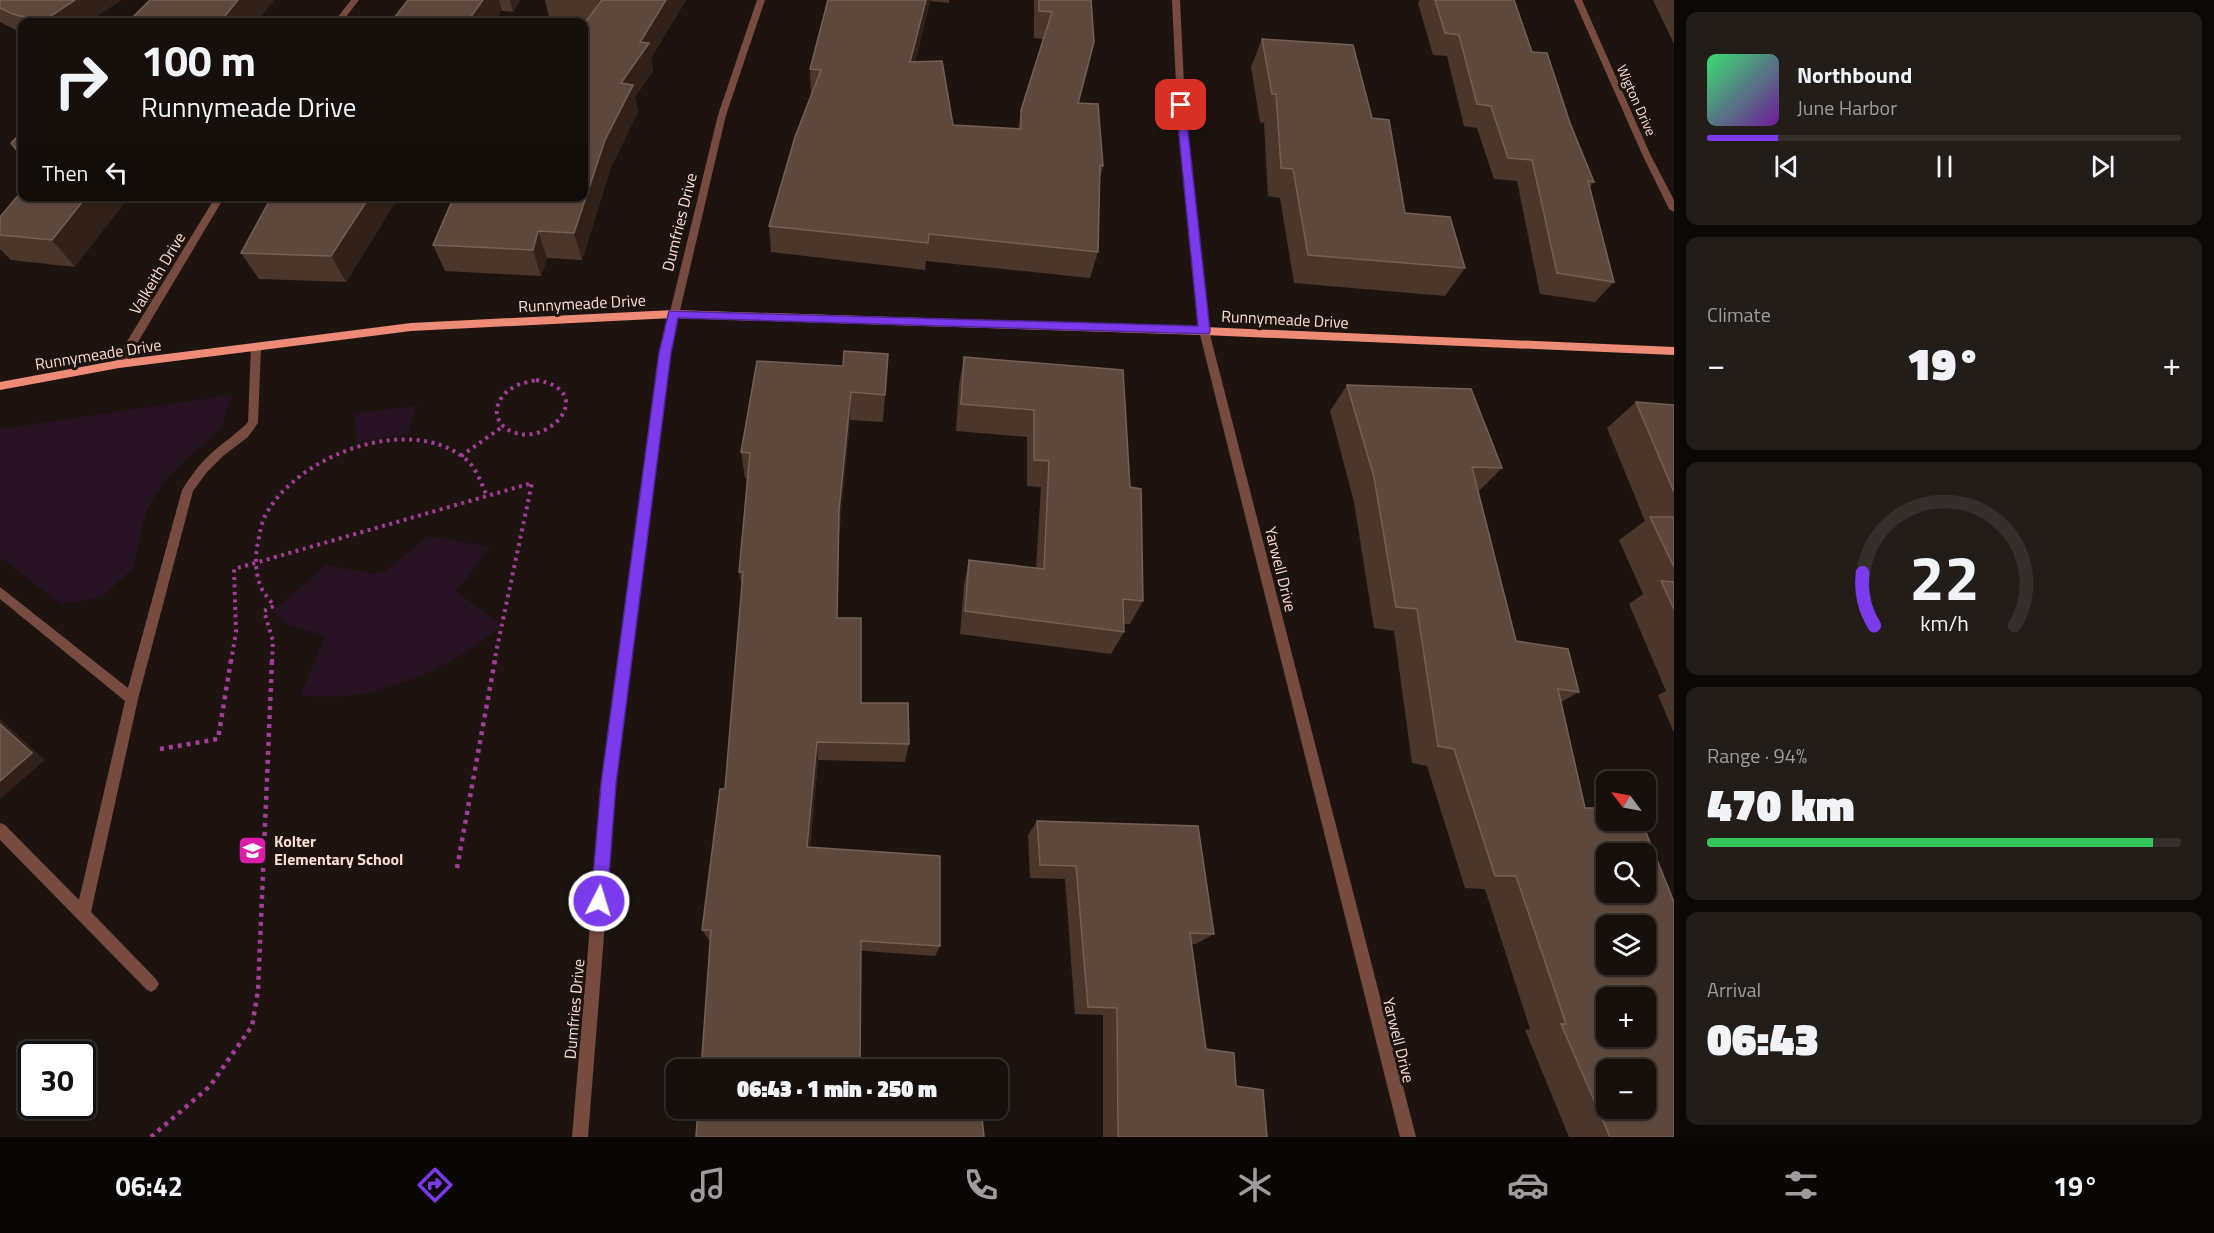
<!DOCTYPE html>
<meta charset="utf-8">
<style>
:root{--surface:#160f0b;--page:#231d19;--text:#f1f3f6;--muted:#9e9c9d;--line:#352f2c;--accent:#7c3aed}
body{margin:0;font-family:"Titillium Web",sans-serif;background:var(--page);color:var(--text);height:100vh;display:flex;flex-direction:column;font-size:22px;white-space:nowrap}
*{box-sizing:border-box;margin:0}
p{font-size:20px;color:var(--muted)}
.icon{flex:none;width:33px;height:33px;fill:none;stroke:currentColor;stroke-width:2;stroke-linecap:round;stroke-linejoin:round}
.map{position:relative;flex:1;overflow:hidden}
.side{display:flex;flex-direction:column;gap:12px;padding:12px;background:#0c0806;width:540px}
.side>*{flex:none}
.top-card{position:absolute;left:18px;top:18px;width:570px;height:183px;border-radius:12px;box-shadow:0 2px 4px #0004,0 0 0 2px var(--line);background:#160f0b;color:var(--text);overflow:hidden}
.needle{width:39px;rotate:302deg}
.tools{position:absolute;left:1596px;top:771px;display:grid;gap:12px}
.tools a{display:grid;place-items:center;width:60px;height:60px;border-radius:12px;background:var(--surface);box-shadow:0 2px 4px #0004,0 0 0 2px var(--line);font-size:30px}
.speed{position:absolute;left:18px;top:1041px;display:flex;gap:12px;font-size:30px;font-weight:700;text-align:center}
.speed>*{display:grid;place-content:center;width:78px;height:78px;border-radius:50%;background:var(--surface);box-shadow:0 2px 4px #0004,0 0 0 2px var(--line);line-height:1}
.speed .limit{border:3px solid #111;border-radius:9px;background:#fff;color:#111}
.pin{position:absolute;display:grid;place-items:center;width:51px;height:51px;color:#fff;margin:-26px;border-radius:12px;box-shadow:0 3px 9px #0006}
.me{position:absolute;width:66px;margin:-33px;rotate:5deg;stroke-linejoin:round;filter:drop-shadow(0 0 4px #0008)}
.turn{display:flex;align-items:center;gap:21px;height:126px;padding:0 24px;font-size:27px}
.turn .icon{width:78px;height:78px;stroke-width:2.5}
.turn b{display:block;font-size:42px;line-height:51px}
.then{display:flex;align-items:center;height:57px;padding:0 24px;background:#0003;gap:12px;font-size:22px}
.big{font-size:45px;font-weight:800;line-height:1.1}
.side .tile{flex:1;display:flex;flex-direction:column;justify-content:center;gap:9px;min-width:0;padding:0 21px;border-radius:12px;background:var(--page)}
.side .dial{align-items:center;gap:0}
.dial svg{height:156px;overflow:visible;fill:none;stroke:var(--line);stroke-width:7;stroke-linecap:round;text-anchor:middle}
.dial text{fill:var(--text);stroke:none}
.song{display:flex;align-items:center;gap:18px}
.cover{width:72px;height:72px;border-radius:9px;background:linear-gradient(135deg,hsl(140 70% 55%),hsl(280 70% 35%))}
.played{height:6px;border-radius:3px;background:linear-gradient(90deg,var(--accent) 15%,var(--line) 15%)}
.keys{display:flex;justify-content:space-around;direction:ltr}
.heat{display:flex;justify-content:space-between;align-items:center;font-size:33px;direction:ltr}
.charge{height:9px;border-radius:4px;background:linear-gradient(90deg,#34c759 94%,var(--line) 0)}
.trip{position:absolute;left:666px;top:1059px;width:342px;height:60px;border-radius:12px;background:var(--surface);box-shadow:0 2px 4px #0004,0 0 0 2px var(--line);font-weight:800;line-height:60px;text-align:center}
.menu{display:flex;height:96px;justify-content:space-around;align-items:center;background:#090604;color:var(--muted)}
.menu .icon{width:42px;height:42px}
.menu .on{color:var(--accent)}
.menu b{font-size:27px;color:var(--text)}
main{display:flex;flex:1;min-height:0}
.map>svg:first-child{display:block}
.green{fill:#281325}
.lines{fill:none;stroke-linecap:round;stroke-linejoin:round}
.path-far1{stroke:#a33d99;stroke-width:4;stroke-dasharray:3 4.5;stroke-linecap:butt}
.path{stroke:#a33d99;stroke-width:4.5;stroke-dasharray:4 5;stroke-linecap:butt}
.lane{fill:#774b40;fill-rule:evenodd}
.street{fill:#774b40;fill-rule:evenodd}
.secondary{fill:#ed8b76;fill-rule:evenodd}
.wall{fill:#4a362b}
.shaded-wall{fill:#312118}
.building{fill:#5d483d;stroke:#755f54;stroke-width:1.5;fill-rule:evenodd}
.route{fill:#7c3aed;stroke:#51269a;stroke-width:1.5}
.labels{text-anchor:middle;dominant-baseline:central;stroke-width:6;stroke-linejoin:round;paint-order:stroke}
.far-street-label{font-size:14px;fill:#f9ddd3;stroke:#1e140f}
.street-label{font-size:16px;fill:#f9ddd3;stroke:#1e140f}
.poi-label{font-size:16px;font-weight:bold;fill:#f9ddd3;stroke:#1e140f;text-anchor:start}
</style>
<main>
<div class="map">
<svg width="1674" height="1137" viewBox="0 0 1674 1137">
<rect width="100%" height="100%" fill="#1e140f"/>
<g class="green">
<path d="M232 395 221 427 166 479 146 511 133 568 102 597 61 604 0 557V429Z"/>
<path d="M417 406 407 434 357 442 354 414Z"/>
<path d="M428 536 490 547 456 591 501 625C462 661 412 683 361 694 342 698 319 696 300 696L326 636 289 625 272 612 327 565 375 574 386 571Z"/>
</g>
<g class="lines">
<g class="path-far1">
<path d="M536 380C599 391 549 447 513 432 489 423 494 397 514 387 520 383 529 382 536 380Z"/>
<path d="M461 456 502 427"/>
<path d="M231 662 236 632 234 569 532 483 494 662"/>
<path d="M272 662 273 641 264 611 274 606C270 600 264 594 261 587 255 573 255 557 258 542 260 533 261 524 265 516 296 456 406 414 463 457 476 466 481 483 487 496"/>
</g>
<g class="path">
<path d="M160 749 218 739 231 660"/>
<path d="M457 868 495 660"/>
<path d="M151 1137 210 1086 252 1026 258 991 272 660"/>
</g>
<path class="lane" d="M256 343 261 347 258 423 248 437 223 456 207 472 193 491 138 699 91 912 156 979 159 984 156 989 151 992 146 989 0 840V823L5 825 79 900 125 701 0 599V587L128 688 182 490C191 475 202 461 215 450 226 440 238 433 248 422L251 347Z"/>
<g class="street">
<path d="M351 0H359L342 22H334Z"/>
<path d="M757 0H765L726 115 670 353 616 784 588 1137H572L602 784 660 353 718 115Z"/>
<path d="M1172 0H1180L1185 106 1209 331 1416 1137H1400L1199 331 1177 106Z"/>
<path d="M1574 0H1582L1650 154 1674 200V212L1669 209 1642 154Z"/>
<path d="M216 196H225L123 367H115L114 364 115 361Z"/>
</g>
<path class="secondary" d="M673 310 1204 327 1674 347V355L1204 335 673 318 411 331 119 368 0 390V382L119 360 411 323Z"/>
</g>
<g class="wall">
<path d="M0 0H121L88 22H22V33L0 22Z"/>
<path d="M408 0H520L513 12Z"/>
<path d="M545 0H686L651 58 653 71 635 97 638 112 611 167 582 260 547 258 541 276 445 271 433 245 584 196 585 22 549 17Z"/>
<path d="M828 0H949V3L930 1 915 62 953 125 1018 129 1021 110 1043 39 1034 38V0H1091L1094 42 1079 103 1103 166 1100 178 1098 252 1090 278 926 261 925 270 771 252 769 226 811 97 810 69Z"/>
<path d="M1420 0H1514L1532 52 1570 123 1594 182 1589 188 1614 282 1595 302 1540 294 1517 181 1494 179 1477 128 1464 126 1447 56 1433 55 1418 3Z"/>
<path d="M1653 0H1674V44Z"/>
<path d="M1262 39 1372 118 1405 213 1465 268 1445 296 1294 283 1280 198 1268 196 1264 123 1260 122 1251 67Z"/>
<path d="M22 191 75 267 11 260 0 249V217Z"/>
<path d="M272 196H399L346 282 259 279 241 253Z"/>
<path d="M888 354 883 422 850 420 839 535 837 618 861 703 909 744 905 762 818 760 810 848 940 946 935 956 709 940 702 930 725 789 742 586 739 572 747 479 745 478 741 452Z"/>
<path d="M964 357 1123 370 1130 487 1143 601 1130 624H1124V632L1111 654 960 634 964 584 969 560 1036 568 1041 487 1027 486V437L956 431 959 385Z"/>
<path d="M1347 385 1502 468 1478 492 1516 641 1579 692 1561 702 1585 808 1674 1137H1569L1525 1030 1530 1029 1485 889 1465 888 1427 766 1412 763 1394 631 1374 628 1354 502 1330 411Z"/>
<path d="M1636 402 1674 405V733L1658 695 1666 691 1629 604 1643 594 1619 540 1645 521 1607 428Z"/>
<path d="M1037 821 1214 934 1196 944H1191L1206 1049 1236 1086 1267 1137H1103V1015L1075 1014 1065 879 1030 878 1028 835Z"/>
</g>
<g class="shaded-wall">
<path d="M75 0H121L88 22H42Z"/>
<path d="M238 0H274L257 22H220Z"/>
<path d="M483 0H499L502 10 494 22H467Z"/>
<path d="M510 0H520L513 12Z"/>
<path d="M666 0H686L651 58 653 71 635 97 638 112 611 167 582 260 574 233 621 83 640 42Z"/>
<path d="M926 0H931L930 1 908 89 910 62Z"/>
<path d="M1094 42 1088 70 1072 130 1078 103Z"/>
<path d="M87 196H130L75 267 52 240Z"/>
<path d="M370 196H399L346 282 331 256Z"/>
<path d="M538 231 547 258 541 276 533 250Z"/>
<path d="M851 392 850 420 839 535 837 640 839 510Z"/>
<path d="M0 719 45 760 0 799Z"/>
<path d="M817 742 818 760 808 862 807 847Z"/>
</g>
<g class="building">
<path d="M0 0H75L42 22 13 14 0 8Z"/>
<path d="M150 0H238L220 22H128Z"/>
<path d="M408 0H483L467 22H391Z"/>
<path d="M602 0H666L640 42 649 43 621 83 633 85 605 140 574 233 538 231 533 250 433 245 454 196H584V24Z"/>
<path d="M828 0H926L910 62 942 61 953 125 1021 129V110L1052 12 1039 11V0H1091L1094 42 1078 103 1098 104 1103 166 1100 165 1098 252 929 234 928 243 769 226 795 137 821 70 810 69Z"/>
<path d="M1435 0H1514L1532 52 1547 53 1570 123 1594 182 1588 181 1614 282 1557 273 1532 160 1508 158 1491 106 1477 104 1459 35 1445 33Z"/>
<path d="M1262 39 1353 45 1372 118 1389 120 1405 213 1450 217 1465 268 1308 255 1293 169 1281 168 1276 94H1272Z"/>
<path d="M22 132V151L19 153 11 143Z"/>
<path d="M22 191V196H87L52 240 0 235V217Z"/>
<path d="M272 196H370L331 256 241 253Z"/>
<path d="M844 351 888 354 885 395 851 392 839 510 837 618H861V703H908L909 744 817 742 807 847 940 856V946L861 941 860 1070H701L711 930H702L720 789H725L743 572H739L750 453 741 452 757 361 843 366Z"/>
<path d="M964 357 1123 370 1130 487 1141 489 1143 601 1123 599 1124 632 965 611 969 560 1044 569 1049 461 1034 460V410L961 404Z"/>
<path d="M1347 385 1471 389 1502 468 1472 467 1516 641 1568 649 1579 692 1558 689 1585 808H1606V820H1641L1674 902V1137H1610L1561 1024H1566L1516 876H1495L1454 749 1438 746 1417 609 1396 607 1374 477ZM1606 854H1646V892H1606ZM1606 926H1646V964H1606ZM1606 998H1646V1036H1606ZM1606 1070H1646V1108H1606Z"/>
<path d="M1636 402 1674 405V492Z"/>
<path d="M1650 517H1674V567Z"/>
<path d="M1661 581 1674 582V609Z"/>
<path d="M0 724 32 753 0 781Z"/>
<path d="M1037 821 1198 826 1214 934 1190 933 1206 1049 1234 1053 1236 1086 1263 1090 1267 1137H1118L1117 1008 1088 1007 1076 866 1040 865Z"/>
<path d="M698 1108H859V1109L868 1108H981L984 1137H696Z"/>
</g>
<path class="route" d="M1181 102 1185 105 1210 331 1209 334 678 318 671 353 616 784 607 901 605 907 599 910 593 907 591 901 601 784 659 353 669 311 1198 326 1176 105Z"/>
<defs>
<symbol id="school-square" viewBox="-11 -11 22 22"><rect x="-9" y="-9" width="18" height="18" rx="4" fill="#db1daa" stroke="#1e140f"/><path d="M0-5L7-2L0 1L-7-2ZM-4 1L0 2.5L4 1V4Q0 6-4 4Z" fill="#fff"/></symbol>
</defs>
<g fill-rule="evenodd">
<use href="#school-square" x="236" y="834" width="33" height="33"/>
</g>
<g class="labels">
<g class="far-street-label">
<text transform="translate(1637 100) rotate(66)">Wigton Drive</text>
</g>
<g class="street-label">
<text transform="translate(679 222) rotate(-76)">Dumfries Drive</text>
<text transform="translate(157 273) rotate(-59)">Valkeith Drive</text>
<text transform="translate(582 303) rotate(-3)">Runnymeade Drive</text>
<text transform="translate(1285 319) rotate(3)">Runnymeade Drive</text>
<text transform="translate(98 354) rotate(-9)">Runnymeade Drive</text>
<text transform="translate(1281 569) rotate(76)">Yarwell Drive</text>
<text transform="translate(574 1009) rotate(-85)">Dumfries Drive</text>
<text transform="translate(1399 1040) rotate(76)">Yarwell Drive</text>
</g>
<g class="poi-label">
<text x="274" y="841">Kolter<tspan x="274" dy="18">Elementary School</tspan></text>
</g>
</g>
</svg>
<div class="tools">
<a><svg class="needle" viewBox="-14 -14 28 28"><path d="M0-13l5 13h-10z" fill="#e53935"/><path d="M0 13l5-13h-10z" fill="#9e9c9d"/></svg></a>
<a><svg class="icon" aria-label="search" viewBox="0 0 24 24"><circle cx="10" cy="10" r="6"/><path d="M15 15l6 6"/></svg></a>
<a><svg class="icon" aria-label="layers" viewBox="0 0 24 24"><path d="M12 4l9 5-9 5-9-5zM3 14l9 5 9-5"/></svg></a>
<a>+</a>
<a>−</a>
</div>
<div class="speed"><div class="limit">30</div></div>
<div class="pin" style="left:1181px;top:105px;background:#d93025"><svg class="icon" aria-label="arrive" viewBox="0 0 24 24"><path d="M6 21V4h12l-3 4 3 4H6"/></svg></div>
<svg class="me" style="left:599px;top:901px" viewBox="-20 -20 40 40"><circle r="17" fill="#7c3aed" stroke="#fff" stroke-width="3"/><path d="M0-11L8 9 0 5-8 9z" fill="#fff"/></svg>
<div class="trip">06:43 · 1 min · 250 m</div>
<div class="top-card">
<div class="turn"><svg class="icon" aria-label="right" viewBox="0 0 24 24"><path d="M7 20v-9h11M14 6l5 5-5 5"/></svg><div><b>100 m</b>Runnymeade Drive</div></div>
<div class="then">Then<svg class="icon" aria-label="left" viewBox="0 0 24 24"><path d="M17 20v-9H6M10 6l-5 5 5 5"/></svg></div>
</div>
</div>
<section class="side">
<div class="tile">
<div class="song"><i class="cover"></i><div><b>Northbound</b><p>June Harbor</p></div></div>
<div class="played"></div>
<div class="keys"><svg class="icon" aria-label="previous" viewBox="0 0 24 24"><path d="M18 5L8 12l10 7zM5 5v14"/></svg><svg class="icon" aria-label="pause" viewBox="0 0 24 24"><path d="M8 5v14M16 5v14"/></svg><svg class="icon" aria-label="next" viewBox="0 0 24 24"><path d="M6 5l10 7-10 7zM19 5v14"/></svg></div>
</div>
<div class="tile"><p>Climate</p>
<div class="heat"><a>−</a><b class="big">19°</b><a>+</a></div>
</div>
<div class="tile dial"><svg viewBox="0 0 100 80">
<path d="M14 69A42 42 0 1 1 86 69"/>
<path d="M14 69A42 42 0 0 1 8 42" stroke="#7c3aed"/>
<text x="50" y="56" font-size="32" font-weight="700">22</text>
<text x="50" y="72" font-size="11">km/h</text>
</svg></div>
<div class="tile"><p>Range · 94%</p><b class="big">470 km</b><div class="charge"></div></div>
<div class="tile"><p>Arrival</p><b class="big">06:43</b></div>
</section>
</main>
<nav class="menu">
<b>06:42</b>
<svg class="icon on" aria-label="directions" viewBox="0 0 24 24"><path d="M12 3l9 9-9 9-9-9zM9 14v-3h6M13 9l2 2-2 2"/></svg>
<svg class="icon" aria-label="music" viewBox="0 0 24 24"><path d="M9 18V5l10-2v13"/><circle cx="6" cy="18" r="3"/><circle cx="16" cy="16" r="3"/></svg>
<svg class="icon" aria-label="phone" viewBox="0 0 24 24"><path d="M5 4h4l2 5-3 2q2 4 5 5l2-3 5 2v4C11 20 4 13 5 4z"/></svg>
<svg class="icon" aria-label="climate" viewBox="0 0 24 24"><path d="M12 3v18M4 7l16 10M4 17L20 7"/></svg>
<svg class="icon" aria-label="car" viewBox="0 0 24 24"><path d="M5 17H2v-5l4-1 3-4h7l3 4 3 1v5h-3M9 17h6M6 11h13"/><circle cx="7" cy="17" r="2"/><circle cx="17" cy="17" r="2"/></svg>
<svg class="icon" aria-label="filters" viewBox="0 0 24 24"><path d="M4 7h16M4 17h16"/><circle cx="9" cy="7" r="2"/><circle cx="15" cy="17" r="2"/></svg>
<b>19°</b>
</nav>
